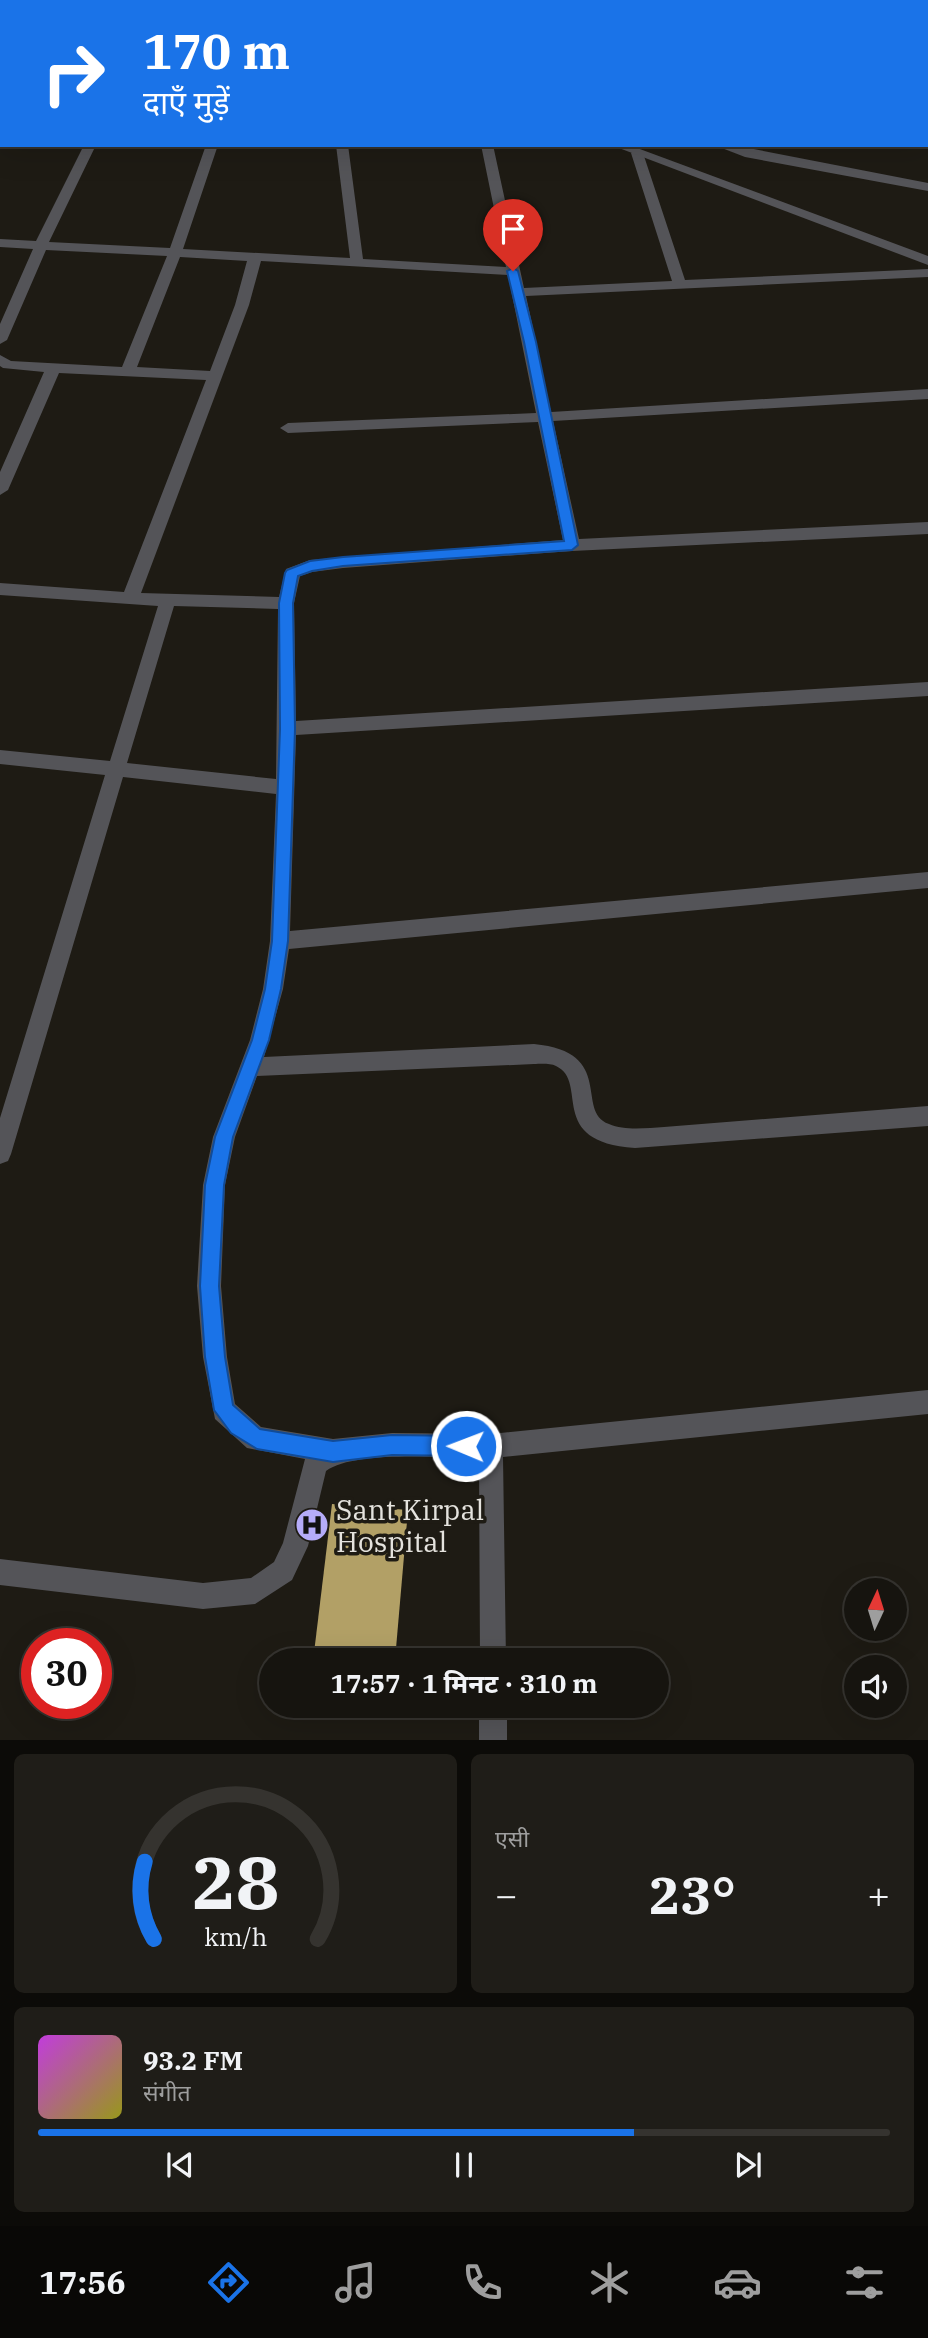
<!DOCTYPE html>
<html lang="hi">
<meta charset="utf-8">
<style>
:root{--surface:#16140f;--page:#1f1d18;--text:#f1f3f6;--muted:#9e9e9e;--line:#35332f;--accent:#1a73e8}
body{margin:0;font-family:"IBM Plex Serif","Noto Sans Devanagari",serif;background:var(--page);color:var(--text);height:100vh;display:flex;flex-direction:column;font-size:26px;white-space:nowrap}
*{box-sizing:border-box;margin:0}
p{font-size:23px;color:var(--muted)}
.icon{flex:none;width:38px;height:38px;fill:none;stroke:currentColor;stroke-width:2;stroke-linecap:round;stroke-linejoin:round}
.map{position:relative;height:1740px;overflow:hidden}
.panel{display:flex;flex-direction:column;gap:14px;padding:14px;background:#0c0b08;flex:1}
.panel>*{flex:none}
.top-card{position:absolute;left:0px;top:0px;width:929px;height:147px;box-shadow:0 7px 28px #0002,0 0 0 2px var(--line);background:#1a73e8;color:#fff;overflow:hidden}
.needle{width:46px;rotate:4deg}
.tools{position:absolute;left:844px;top:1578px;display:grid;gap:14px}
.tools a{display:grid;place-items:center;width:63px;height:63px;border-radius:50%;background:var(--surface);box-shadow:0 7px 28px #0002,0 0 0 2px var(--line);font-size:35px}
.speed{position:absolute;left:21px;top:1628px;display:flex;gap:14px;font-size:35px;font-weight:700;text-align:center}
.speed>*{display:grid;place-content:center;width:91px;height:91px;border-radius:50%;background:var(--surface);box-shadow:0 7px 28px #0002,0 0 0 2px var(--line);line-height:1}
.speed .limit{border:10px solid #d22;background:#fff;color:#111}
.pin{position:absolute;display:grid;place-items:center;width:60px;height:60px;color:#fff;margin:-72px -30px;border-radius:50% 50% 50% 0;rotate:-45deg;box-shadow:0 0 7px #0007}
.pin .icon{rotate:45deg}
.me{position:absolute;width:77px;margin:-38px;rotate:271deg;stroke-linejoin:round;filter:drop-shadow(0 0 5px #0008)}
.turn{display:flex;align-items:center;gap:24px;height:147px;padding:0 28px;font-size:32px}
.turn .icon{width:91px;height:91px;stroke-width:2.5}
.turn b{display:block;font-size:49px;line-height:60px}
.big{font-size:52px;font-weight:700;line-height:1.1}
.panel .tile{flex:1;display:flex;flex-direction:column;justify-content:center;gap:10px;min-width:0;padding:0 24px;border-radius:10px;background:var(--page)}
.panel .dial{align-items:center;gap:0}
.dial svg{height:182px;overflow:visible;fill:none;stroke:var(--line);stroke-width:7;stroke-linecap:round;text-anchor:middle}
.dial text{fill:var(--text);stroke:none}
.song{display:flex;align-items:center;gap:21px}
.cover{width:84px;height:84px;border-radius:10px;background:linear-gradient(135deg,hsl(290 70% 55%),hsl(60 70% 35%))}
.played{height:7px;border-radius:4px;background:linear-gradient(90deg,var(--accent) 70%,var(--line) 70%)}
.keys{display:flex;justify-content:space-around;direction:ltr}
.heat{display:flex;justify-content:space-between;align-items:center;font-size:38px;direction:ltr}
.panel .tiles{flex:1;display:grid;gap:14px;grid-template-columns:1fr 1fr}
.tile:last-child{grid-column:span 2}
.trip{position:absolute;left:259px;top:1648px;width:410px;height:70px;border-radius:35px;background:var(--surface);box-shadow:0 7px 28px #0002,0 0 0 2px var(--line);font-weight:700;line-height:70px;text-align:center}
.menu{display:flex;height:112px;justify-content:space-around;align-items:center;background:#090806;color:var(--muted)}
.menu .icon{width:49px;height:49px}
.menu .active{color:var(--accent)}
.menu b{font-size:32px;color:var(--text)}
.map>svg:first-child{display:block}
.building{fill:#b2a066}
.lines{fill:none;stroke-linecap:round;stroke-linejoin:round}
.service{fill:#545458;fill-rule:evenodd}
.minor{fill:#545458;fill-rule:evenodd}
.tertiary{fill:#545458;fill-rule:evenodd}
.route{fill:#1a73e8;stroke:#114b97;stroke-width:2}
.labels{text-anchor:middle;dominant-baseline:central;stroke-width:7;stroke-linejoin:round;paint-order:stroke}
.near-poi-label{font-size:28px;fill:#e5e3de;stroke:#1e1b14;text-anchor:start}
</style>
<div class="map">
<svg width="928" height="1740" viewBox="0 0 928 1740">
<rect width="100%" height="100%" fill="#1e1b14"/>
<path class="building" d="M332 1504 408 1510 395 1660 314 1653Z"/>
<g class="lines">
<g class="service">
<path d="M358 0H370L358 2Z"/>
<path d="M516 0H528L515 2Z"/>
<path d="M662 0H674L662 2Z"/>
<path d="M736 0H756L757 2H738Z"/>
<path d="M714 145H733L928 183V191L745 157Z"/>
</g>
<g class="minor">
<rect x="110" y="0" width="12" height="2"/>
<path d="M84 145H96L49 242 170 248 206 145H218L183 249 350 258 336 145H348L363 259 506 267 481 145H493L524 288 672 281 631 153 637 149 643 153 685 280 928 269V277L526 296 551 412 928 389V399L553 421 579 539 928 522V534L572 551 343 568 312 572 300 576 294 603 296 721 928 682V696L296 735 290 931 928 872V888L289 949 283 989 264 1057 534 1044C617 1052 574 1111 609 1124 625 1131 647 1128 664 1127L928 1106V1126L635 1148C545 1142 590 1082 556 1066 550 1063 540 1064 534 1064L257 1076 235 1137 225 1185 221 1286 227 1357 235 1404 261 1427 333 1439 392 1433 491 1434 928 1390V1414L503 1457 506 1661H480L479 1458C441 1458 355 1450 326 1471L308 1546 292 1580 255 1604 203 1609 0 1585V1559L203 1583 251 1578 274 1562 283 1543 305 1459 247 1448 215 1419 203 1357 197 1286 203 1185 213 1137 250 1040 263 989 270 941 276 794 123 777 11 1154 8 1161 0 1164V1118L105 775 0 764V750L110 761 158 606 0 595V583L124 592 206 380 59 373 8 490 0 495V472L44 372 3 368 0 366V355L11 361 122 367 167 256 46 250 7 340 0 344V324L33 249 0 247V239L36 241ZM180 257 247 261 235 305 210 371 137 367ZM261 261 508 275 536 413 288 423 280 428 288 433 538 422 563 540 310 560 286 569 279 597 141 593 249 305ZM174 606 278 609 276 779 127 763Z"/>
<rect x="479" y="1706" width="28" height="34"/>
</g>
<g class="tertiary">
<path d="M210 0H225L226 2H212Z"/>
<rect x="0" y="81" width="2" height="8"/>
<path d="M611 145H629L928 256V265Z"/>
</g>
</g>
<path class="route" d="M513 268 518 271 536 342 578 545 572 550 343 566 312 571 298 576 293 603 295 729 288 941 281 989 269 1040 233 1137 224 1185 219 1286 225 1357 233 1405 260 1429 333 1441 392 1435 466 1436 473 1439 476 1446 473 1453 466 1456 392 1455 333 1462 257 1449 231 1433 214 1410 205 1357 200 1286 205 1185 215 1137 252 1040 265 989 272 941 280 729 279 603 285 573 287 570 310 561 343 557 564 541 524 342 507 271Z"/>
<defs>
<symbol id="hospital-disc" viewBox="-11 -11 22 22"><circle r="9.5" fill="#b5acf9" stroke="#1e1b14"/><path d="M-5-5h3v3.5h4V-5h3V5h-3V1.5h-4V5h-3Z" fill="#111"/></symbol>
</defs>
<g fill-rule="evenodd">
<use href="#hospital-disc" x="293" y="1506" width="38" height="38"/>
</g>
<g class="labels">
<g class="near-poi-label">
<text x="336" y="1509">Sant Kirpal<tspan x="336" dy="32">Hospital</tspan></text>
</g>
</g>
</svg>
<div class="tools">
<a><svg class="needle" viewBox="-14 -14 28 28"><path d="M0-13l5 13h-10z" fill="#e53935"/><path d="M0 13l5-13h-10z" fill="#9e9e9e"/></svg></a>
<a><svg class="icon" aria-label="sound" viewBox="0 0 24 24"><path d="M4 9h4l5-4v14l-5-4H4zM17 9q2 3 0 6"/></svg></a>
</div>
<div class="speed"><div class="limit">30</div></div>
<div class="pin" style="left:513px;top:271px;background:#d93025"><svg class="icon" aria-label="arrive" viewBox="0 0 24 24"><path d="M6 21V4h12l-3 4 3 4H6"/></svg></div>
<svg class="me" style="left:466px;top:1446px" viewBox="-20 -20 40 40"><circle r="17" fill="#1a73e8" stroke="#fff" stroke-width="3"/><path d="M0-11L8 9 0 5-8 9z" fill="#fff"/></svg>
<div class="trip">17:57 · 1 मिनट · 310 m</div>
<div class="top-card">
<div class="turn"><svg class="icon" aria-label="right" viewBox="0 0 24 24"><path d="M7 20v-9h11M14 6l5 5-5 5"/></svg><div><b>170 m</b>दाएँ मुड़ें</div></div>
</div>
</div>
<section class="panel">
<div class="tiles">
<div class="tile dial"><svg viewBox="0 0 100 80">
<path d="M14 69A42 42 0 1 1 86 69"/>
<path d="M14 69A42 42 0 0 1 10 35" stroke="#1a73e8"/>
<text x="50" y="56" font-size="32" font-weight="700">28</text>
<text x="50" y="72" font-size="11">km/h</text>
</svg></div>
<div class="tile"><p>एसी</p>
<div class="heat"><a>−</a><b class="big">23°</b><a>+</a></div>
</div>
<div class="tile">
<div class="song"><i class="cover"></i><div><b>93.2 FM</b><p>संगीत</p></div></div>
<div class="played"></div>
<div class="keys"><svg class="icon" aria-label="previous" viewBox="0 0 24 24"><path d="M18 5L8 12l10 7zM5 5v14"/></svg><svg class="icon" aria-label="pause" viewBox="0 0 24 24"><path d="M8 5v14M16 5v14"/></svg><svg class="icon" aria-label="next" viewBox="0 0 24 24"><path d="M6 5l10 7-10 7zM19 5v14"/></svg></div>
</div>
</div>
</section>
<nav class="menu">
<b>17:56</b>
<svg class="icon active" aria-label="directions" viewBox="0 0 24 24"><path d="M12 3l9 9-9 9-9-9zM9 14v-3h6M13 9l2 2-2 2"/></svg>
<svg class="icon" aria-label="music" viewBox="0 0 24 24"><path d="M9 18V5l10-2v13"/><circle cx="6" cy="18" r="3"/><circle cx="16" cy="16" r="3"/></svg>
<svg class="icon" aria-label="phone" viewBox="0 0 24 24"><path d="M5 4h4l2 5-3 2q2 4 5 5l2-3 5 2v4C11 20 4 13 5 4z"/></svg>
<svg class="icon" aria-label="climate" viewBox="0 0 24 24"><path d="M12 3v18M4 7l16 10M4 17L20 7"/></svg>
<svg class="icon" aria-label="car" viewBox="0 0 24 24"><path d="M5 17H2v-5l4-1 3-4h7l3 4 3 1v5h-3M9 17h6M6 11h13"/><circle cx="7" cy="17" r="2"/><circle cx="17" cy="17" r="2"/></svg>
<svg class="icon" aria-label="filters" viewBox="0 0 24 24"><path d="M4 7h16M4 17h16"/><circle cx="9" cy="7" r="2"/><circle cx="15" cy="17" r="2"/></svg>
</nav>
